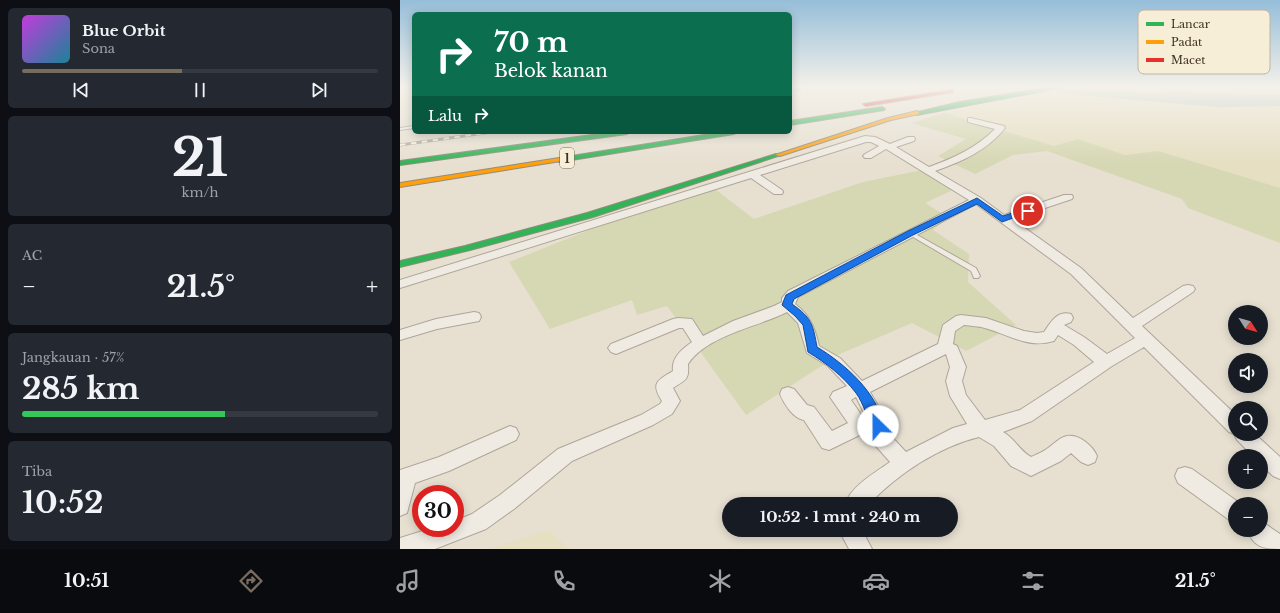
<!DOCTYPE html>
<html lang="id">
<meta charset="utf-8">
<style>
:root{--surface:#171b24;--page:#242831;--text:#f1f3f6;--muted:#9ea1a6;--line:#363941;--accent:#786c5e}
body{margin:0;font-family:"Libre Baskerville",serif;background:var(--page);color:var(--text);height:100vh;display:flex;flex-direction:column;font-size:15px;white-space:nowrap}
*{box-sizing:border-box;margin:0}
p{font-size:13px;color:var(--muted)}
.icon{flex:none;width:22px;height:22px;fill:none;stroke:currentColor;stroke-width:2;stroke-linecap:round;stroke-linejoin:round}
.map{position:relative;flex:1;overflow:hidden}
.sheet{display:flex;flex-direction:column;gap:8px;padding:8px;background:#0d0f14;width:400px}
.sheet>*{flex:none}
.top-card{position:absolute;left:12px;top:12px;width:380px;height:122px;border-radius:6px;box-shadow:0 2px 10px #0003;background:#0b6e4f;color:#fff;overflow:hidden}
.needle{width:26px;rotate:127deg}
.fabs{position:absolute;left:828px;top:305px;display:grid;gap:8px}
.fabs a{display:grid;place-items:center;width:40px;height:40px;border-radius:50%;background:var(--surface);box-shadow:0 2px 10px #0003;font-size:20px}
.speed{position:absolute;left:12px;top:485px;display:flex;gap:8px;font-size:20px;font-weight:700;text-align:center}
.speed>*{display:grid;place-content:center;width:52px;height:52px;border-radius:50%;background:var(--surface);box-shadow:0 2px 10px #0003;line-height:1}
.speed .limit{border:6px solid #d22;background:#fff;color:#111}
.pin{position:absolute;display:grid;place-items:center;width:34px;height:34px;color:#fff;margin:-17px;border:2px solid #fff;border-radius:50%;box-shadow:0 1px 4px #0007}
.me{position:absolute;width:44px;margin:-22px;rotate:337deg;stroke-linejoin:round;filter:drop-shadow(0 0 3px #0008)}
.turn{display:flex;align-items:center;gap:14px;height:84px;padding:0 16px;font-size:18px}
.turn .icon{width:52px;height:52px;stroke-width:2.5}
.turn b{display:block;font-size:28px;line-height:34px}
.then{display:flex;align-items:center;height:38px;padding:0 16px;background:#0003;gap:8px;font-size:15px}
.big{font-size:30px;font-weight:700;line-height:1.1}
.sheet .card{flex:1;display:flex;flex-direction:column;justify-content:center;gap:6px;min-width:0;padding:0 14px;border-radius:6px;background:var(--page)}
.sheet .dial{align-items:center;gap:0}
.dial b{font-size:52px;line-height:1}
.song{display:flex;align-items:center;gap:12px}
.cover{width:48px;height:48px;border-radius:6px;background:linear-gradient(135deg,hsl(290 70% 55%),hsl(190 70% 35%))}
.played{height:4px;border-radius:2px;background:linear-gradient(90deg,var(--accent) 45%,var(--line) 45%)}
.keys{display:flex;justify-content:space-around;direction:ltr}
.heat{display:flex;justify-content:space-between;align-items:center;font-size:22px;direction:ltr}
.charge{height:6px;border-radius:3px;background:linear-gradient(90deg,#34c759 57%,var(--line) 0)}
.trip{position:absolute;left:322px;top:497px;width:236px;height:40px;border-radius:20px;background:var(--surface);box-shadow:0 2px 10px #0003;font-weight:700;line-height:40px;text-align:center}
.dock{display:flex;height:64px;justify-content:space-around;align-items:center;background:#090b0e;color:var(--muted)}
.dock .icon{width:28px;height:28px}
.dock .selected{color:var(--accent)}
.dock b{font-size:18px;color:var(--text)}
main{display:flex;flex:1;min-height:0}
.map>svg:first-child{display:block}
.farmland{fill:#e6dfc2}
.green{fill:#d6d7b3}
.water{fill:#bcccc2}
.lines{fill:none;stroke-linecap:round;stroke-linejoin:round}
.river{fill:#bcccc2;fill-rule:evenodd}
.lane-casing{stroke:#ada599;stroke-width:2}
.street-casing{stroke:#ada599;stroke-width:2}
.fast-casing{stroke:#928b80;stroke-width:2}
.slow-casing{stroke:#928b80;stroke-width:2}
.jam-casing{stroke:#928b80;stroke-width:2}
.lane{fill:#efebe3;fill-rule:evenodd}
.street{fill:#efebe3;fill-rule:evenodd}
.fast{fill:#30b455;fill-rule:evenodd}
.slow{fill:#ff9f0a;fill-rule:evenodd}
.jam{fill:#e5322d;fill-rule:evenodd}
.rail-casing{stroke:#afaaa2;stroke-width:3}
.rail{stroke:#f7eed8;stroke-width:2;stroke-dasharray:5.5;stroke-linecap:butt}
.route{fill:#1a73e8;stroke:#114b97}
.labels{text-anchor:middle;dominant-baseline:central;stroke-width:3;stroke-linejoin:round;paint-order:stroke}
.shield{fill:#f7eed8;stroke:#756857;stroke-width:1}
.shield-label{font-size:12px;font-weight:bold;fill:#3d2e20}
.key{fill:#f7eed8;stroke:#bfb4a1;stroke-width:1}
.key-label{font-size:11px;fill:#3d2e20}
</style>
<main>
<section class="sheet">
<div class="card">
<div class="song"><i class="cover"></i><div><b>Blue Orbit</b><p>Sona</p></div></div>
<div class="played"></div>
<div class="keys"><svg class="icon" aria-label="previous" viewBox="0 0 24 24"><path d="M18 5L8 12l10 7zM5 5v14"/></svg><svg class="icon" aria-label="pause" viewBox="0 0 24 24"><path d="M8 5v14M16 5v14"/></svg><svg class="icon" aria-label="next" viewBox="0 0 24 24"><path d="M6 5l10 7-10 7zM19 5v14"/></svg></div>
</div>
<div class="card dial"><b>21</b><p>km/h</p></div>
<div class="card"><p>AC</p>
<div class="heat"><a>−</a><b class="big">21.5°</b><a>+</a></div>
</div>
<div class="card"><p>Jangkauan · 57%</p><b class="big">285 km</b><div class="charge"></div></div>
<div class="card"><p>Tiba</p><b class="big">10:52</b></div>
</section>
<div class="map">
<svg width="880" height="549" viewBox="0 0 880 549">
<rect width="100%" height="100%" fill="#e7e0d1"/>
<g class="farmland">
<path d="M716 87H880V97H845L788 92 740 93Z"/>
<path d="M665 94 817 107 880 106V188L758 151 725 155 678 139 654 146 544 113 632 98Z"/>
<path d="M149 530 169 549H88Z"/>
</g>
<g class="green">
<path d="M544 113 654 146 678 139 725 155 758 151 880 188V243L788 208 782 199 647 151 613 155 575 174 538 156 566 139 511 123Z"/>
<path d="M522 170 555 189 525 203 548 217 533 230 569 254 568 282 616 325 566 351 512 323 440 354 346 415 267 306 237 315 232 300 150 329 109 262 307 183 354 219 463 182Z"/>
</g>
<path class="water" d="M654 87H716L740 93 788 92 845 97H880V106L817 107 665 94Z"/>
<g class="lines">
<path class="river" d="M817 94 880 95V105L812 101 810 98 812 95Z"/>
<defs>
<g id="lane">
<path d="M539 87H543L544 88 542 89Z"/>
<path d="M14 126V128L0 130V128Z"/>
<path d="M510 231 576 268 580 276 578 278H574L571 271 508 234 507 233 508 232Z"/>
</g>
<g id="street">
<path d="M568 118H571L604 126 605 128C588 150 561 162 535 171L581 198 604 215 664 195H672L673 197 672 199 612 219 681 268 733 318 783 286 788 285 793 286 795 289 793 292 742 326 835 414V434H855L880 457V479L873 476 861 464V456H853L837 440 834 434 829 432 744 347 712 366 632 421 603 432C614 438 620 451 631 457 637 454 643 452 648 448 654 444 660 437 667 436 679 434 693 446 697 456L695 462 688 465 681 462 671 453 661 461 631 476 611 466 594 446 579 437C538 447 498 474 469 504H445C452 485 475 473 490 462L475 445 467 419 456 397 451 400 469 426 466 432 429 450 422 448 404 420C393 418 384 404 380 394L382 389 388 387 394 389 407 405 414 407 432 431 448 423 430 397 433 392 447 386 428 366 407 353 398 323 387 312C358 327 307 335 288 364 289 381 286 379 273 388L280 401 272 414 253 425 172 461 114 509 86 529 35 549H0V538L32 528H55V521L72 514 100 495 158 449 241 415 260 404 262 401C250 383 258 380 273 371 271 358 282 349 292 342L283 328H279L216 354 211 352 208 348 211 344 273 319 278 318 292 319 303 336 333 321 374 306 382 302V298L388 291 569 200 486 149 471 158H465L463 156 465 154 479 146 471 142H466L360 175 382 190 383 192 382 194H374L351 178 0 288V280L465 136 475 137 490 144 508 137H514L515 139 514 141 496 147 529 167C554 158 576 148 595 129L568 122ZM576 204 671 274 735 338 707 354 684 337 664 325 671 322 673 318 671 314C657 310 651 322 644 332L637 333 624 331 586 318 561 315 556 316 543 325 538 344 462 381 440 358 419 346C415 328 410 315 395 304L398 297ZM564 325C571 326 578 326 585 328 610 335 628 349 654 341L658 335 674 345 694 362 620 410 585 420 566 395 562 381 566 367 557 346 553 344 555 331ZM546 354 550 367 546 381 550 396 567 424 553 428 506 452 490 435 485 418 470 392Z"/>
<path d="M74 312 79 313 81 317 79 321 37 329 0 340V330L36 319Z"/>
<path d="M110 426 116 428 119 434 116 440 49 471 15 483 7 513 0 516V470L39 457Z"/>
<path d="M785 467 792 469 841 504H835V522L828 519 778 483 775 476 778 469Z"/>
<path d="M861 521 880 534V549C863 549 854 547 847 530H861Z"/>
<path d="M439 530H462L472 549H449Z"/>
</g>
<g id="fast">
<path d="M652 87H664L517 115 514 113 560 102Z"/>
<path d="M482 107 485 109 484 110 390 125V121Z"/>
<path d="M214 132H230L227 134 0 165V161Z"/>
<path d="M323 132H337L334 134 159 162 156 160 159 158Z"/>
<path d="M376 154 381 155 193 217 70 250 0 267V261L65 246 187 213Z"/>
</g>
<g id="slow">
<path d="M517 111 519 112V114L491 120 380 156 375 155 488 118Z"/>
<path d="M159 158 162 160 161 161 0 187V183Z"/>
</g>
<path id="jam" d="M551 90H553V92L466 106 463 104Z"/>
</defs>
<use href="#lane" class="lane-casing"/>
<use href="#street" class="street-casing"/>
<use href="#fast" class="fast-casing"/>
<use href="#slow" class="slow-casing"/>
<use href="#jam" class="jam-casing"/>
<use href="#lane" class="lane"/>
<use href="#street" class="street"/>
<use href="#fast" class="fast"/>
<use href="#slow" class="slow"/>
<use href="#jam" class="jam"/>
<defs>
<g id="rail">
<path d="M390 91 416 87"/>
<path d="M0 145 92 132"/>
</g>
</defs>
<use href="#rail" class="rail-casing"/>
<use href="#rail" class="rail"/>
</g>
<linearGradient id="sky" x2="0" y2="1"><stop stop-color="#96bed9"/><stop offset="0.53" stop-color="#f4f1ea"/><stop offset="1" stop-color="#f4f1ea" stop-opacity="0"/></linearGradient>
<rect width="880" height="164" fill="url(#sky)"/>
<path class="route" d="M577 198 603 216 628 208 632 211 602 222 577 204 513 235 394 299 392 304C412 318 413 325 417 347 445 364 477 392 484 426L482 430 478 431 473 430C467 418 464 404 456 393 443 376 426 363 408 352L403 325 395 316 382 305 386 295 508 231Z"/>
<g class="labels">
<rect class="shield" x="160" y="148" width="14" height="20" rx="3"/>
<g class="shield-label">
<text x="167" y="158">1</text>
</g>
</g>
<rect x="738" y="10" width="132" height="64" rx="6" class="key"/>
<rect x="746" y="22" width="18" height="4" fill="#30b455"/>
<rect x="746" y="40" width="18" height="4" fill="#ff9f0a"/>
<rect x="746" y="58" width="18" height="4" fill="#e5322d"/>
<g class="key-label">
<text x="771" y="28">Lancar</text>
<text x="771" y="46">Padat</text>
<text x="771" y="64">Macet</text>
</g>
</svg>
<div class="fabs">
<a><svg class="needle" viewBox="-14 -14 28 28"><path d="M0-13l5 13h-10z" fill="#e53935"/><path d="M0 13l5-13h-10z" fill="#9ea1a6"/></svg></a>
<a><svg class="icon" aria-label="sound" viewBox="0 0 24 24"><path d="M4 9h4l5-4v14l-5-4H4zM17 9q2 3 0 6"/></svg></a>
<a><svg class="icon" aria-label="search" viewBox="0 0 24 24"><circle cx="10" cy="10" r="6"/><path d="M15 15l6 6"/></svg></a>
<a>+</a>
<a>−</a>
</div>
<div class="speed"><div class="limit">30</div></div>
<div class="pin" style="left:628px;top:211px;background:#d93025"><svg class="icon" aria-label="arrive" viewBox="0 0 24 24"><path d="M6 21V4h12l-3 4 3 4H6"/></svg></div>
<svg class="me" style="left:478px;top:426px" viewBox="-20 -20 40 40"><circle r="19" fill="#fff"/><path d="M0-13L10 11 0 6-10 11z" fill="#1a73e8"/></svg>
<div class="trip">10:52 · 1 mnt · 240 m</div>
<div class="top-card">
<div class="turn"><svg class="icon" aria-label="right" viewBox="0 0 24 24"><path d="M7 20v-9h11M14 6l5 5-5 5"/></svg><div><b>70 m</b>Belok kanan</div></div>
<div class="then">Lalu<svg class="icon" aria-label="right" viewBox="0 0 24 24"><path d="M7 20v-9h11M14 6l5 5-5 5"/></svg></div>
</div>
</div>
</main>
<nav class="dock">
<b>10:51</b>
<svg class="icon selected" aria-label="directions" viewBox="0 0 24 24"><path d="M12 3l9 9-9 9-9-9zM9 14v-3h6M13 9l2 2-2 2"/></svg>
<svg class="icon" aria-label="music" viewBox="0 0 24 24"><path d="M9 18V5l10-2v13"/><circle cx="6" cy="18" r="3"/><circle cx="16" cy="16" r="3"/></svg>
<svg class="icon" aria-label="phone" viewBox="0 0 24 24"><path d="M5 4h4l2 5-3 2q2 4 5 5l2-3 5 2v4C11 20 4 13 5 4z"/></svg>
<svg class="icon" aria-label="climate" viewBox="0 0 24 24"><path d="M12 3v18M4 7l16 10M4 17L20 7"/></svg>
<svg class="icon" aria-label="car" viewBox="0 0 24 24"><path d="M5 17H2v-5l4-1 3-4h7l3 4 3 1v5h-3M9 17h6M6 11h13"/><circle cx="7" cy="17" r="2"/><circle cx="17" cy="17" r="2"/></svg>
<svg class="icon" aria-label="filters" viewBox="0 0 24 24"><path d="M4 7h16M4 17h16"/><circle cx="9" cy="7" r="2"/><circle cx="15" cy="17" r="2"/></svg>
<b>21.5°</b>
</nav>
